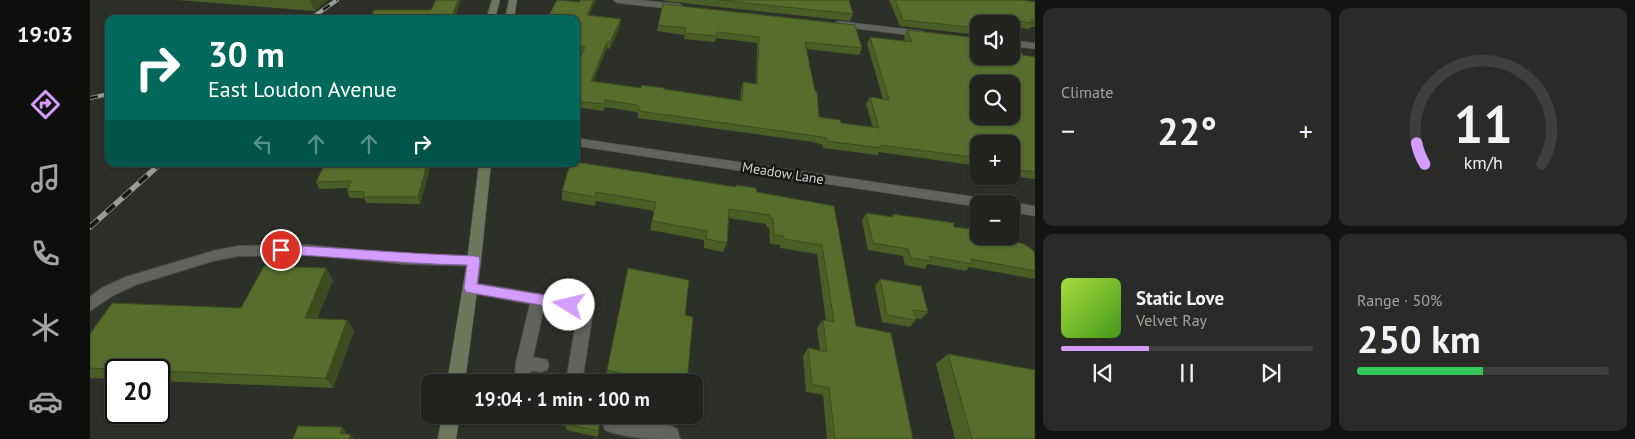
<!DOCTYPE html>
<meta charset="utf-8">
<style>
:root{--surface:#22231f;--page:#2a2b28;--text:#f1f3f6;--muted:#a2a4a4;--line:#3f403d;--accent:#d49cfc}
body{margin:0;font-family:"PT Sans",sans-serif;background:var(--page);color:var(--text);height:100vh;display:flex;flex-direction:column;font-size:19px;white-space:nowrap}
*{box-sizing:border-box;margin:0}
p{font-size:16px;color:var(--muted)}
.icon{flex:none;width:28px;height:28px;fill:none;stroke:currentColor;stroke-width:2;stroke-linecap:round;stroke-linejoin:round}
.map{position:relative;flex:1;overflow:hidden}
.side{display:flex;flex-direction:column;gap:8px;padding:8px;background:#131311;width:600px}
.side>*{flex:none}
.banner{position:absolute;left:15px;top:15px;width:475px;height:152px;border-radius:10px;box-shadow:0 1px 4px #0004,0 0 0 1px var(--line);background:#00695c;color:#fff;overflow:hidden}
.tools{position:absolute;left:880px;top:15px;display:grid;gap:10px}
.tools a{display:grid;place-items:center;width:50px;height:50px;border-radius:10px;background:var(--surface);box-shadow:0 1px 4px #0004,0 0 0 1px var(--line);font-size:25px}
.speed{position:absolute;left:15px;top:359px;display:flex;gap:10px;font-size:25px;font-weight:700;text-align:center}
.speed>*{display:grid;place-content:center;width:65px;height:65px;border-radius:50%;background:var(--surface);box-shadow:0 1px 4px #0004,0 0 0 1px var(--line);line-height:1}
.speed .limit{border:2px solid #111;border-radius:8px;background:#fff;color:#111}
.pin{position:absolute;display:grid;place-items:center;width:42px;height:42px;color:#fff;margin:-21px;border:2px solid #fff;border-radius:50%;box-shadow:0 1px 5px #0007}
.me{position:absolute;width:55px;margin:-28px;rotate:279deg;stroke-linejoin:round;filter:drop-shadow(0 0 4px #0008)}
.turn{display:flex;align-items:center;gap:18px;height:105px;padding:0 20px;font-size:22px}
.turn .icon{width:65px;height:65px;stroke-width:2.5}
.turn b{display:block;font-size:35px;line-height:42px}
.lanes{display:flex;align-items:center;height:48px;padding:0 20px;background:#0003;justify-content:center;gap:25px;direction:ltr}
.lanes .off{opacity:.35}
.big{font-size:38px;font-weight:600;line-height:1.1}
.side .tile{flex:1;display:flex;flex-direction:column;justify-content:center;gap:8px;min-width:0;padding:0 18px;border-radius:10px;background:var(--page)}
.side .dial{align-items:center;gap:0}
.dial svg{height:130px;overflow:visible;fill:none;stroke:var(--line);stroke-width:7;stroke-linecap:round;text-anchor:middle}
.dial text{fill:var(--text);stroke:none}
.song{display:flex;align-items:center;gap:15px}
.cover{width:60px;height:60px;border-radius:8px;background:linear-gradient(135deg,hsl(80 70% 55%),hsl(100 70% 35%))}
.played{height:5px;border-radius:2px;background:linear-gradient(90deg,var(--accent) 35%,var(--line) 35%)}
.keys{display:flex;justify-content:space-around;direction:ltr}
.heat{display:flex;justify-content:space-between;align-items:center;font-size:28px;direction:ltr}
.charge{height:8px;border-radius:4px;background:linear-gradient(90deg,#34c759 50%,var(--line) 0)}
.side .tiles{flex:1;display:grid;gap:8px;grid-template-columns:repeat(2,1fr)}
.trip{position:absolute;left:331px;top:374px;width:282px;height:50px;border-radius:10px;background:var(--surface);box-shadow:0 1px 4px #0004,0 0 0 1px var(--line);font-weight:600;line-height:50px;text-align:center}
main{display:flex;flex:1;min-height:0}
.dock{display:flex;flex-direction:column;width:90px;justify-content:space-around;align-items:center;background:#0e0e0c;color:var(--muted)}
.dock .icon{width:35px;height:35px}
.dock .active{color:var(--accent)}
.dock b{font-size:22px;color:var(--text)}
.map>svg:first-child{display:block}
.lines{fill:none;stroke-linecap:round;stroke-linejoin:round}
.service-casing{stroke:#4a4c47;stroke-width:2}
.minor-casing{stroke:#4a4c47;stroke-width:1}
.tertiary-casing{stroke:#4a4c47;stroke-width:1}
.secondary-casing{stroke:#4a4c47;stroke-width:1}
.service{fill:#61645d;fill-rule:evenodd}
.minor{fill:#61645d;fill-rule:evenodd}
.tertiary{fill:#61645d;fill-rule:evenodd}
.secondary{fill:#6c775c;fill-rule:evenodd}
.rail-far1-casing{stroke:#9b9d99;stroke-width:4}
.rail-casing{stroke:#9b9d99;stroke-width:5.5}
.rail-far1{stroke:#161714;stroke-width:2.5;stroke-dasharray:8;stroke-linecap:butt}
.rail{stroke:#161714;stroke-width:4;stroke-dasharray:11;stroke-linecap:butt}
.wall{fill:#4a5e26}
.shaded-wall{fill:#3c4c1f}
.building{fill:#566d2c;stroke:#3c4c1f;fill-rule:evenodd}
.route{fill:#d49cfc;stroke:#8a65a4}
.labels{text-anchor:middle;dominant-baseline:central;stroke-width:5;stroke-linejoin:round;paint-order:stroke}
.street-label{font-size:14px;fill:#d1d3cf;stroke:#161714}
</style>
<main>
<nav class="dock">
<b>19:03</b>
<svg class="icon active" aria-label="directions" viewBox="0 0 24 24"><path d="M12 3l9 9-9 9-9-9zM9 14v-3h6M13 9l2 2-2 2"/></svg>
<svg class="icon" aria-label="music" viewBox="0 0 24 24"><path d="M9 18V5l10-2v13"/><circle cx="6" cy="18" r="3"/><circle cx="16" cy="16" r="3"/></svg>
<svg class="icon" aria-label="phone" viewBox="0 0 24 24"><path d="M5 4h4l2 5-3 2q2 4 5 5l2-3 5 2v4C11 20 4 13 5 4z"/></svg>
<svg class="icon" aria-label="climate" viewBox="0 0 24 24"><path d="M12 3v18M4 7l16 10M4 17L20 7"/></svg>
<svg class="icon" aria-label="car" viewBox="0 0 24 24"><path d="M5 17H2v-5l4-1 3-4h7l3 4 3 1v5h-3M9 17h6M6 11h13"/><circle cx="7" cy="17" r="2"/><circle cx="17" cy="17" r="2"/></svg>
</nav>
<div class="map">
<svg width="945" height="439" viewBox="0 0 945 439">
<rect width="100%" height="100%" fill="#2d2f29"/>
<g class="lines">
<defs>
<g id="service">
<path d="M216 245 316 254 384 256 389 257 391 261 389 265 384 266 316 264 216 255 148 256 123 261 45 285 22 296 0 311V297L12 288 36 277 123 251 148 246Z"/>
<path d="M380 282 479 299 499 308 502 318 492 382H476L487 316 477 311 454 307 443 357 457 360 459 365 457 370 451 372 441 371 440 382H424L426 363 440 304 375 292 373 288 375 284Z"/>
<path d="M459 415H486L487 418 485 424 479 426 461 422Z"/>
<path d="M514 415H530V417L581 426 587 429 590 439C565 439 538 439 515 430L513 424Z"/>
</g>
<g id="minor">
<path d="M523 0H550L590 4 594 7 590 10 527 3Z"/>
<path d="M748 21 833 31 838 34 833 37 745 26 743 24Z"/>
<path d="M921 40 945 43V49L921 46Z"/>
</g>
<g id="tertiary">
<path d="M486 138 900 199 905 201 907 204H889V207L486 146Z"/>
<path d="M921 202 945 206V216L921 212V204H916Z"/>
</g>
<g id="secondary">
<path d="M402 0H410L405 19H396Z"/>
<path d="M419 0H427L424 19H415Z"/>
<path d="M389 164H401L391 261 375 382H357L377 261Z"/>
<path d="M352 415H370L366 439H348Z"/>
</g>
</defs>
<use href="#service" class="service-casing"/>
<use href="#minor" class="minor-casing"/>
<use href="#tertiary" class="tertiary-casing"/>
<use href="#secondary" class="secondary-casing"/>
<use href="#service" class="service"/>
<use href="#minor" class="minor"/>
<use href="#tertiary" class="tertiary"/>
<use href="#secondary" class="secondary"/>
<defs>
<g id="rail-far1">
<path d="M220 19 247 0"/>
<path d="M0 98 19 94"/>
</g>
<path id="rail" d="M0 227 70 164"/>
</defs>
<use href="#rail-far1" class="rail-far1-casing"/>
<use href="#rail" class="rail-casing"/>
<use href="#rail-far1" class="rail-far1"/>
<use href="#rail" class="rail"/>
</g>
<g class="wall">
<path d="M87 0H238L224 11Z"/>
<path d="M506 0 499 15 531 19 530 26 520 49 517 48 503 81 551 88 574 89 650 100 651 89 653 82 666 84 667 43 626 38 625 42 594 39 595 35 567 31 568 25 772 48 769 55 716 49 729 117 751 123 783 128 776 104 780 97 793 99 777 44 780 37 815 41 814 37 817 30 933 55 945 57V179H944L921 176V144H889V166L789 152 788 155 733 148V145L723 142 548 118V113L546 112 515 107 513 111 486 107V66L492 53H486V19L490 2Z"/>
<path d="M575 0H759L763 14 760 21 574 1Z"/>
<path d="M799 0H930L945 2V27H941L939 29 921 27V24H889V35L810 26Z"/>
<path d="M235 164H341L330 204 276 203 274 198H260L257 191 258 188 229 189 226 182Z"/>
<path d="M646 185 667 192 744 206 766 326 823 439H737L733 395 716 392 713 356 718 348 730 351 727 328 733 320 736 321 727 254 690 248V245L680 244 679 227H676V224L639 218 637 243 633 252 614 248V240L560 230 564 211 506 201 505 206 472 200V191L645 187Z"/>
<path d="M776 213 801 217 803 214 864 227 917 239 945 254V279L879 267 876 271 838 264 835 269 815 265 813 256 778 250 772 220Z"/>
<path d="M236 268 243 280 227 319 257 320 264 331 243 388 69 381V370H26V379L0 378V334L151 308Z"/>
<path d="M790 279 838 312 831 319 826 318V320L820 327 792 322 785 286Z"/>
<path d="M858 354 945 439H865L846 364Z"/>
<path d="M517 370 597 382H531L516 379Z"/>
<path d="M488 415H511L508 437 476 430V424L486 420Z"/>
</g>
<g class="shaded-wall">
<path d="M220 0H238L224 11Z"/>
<path d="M368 0H371L364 19H361Z"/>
<path d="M504 0H506L497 21V15Z"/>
<path d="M531 19 530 26 520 49V42Z"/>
<path d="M517 42V48L501 88V81Z"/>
<path d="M337 164H341L330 204 328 197Z"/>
<path d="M236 268 243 280 222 329 215 318Z"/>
<path d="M257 320 264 331 243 388 236 378Z"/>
<path d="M252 427 257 433 255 439 250 434Z"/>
<path d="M260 434 264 439H259Z"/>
</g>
<g class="building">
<path d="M346 0H368L361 19H279L284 10H341Z"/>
<path d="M467 0 490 2V0H504L497 15 531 19 520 42H517L501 81 551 88V85L574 88V89L652 101 653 82 667 84 669 37 627 32 626 36 595 33 596 28 568 25 573 4 765 25 772 48 715 42 725 91 727 92 729 117 750 120 751 123 789 128 780 97 799 100 780 37 822 42 817 30 889 38V56H921V38L933 55 945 57V172L923 169 921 165V144H889V158L791 145 792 148 737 141 736 138 726 136 549 111V107L547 105 515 100 514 104 486 101V66L495 47 486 46V19H457ZM889 84H921V116H889Z"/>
<path d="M628 0H759L763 14Z"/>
<path d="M805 0H930L945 2V20H941L943 23 908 19 911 24H889V28L813 20Z"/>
<path d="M486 162 646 187V185L666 188 667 192 744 206 766 326 801 333 823 439H745L739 388 722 384 718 348 737 352 733 320 744 322 732 245 694 239V236L684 235 683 218H680V215L639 209 637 243 616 239 617 231 562 221 566 202 506 192 505 197 472 191 480 164H486Z"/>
<path d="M235 164H337L328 197H273L275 192 257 191 261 181 226 182Z"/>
<path d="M776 213 803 217V214L864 223V227L889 230V236H916L917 239 934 244 943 250 945 254V271L881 259 882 264 839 256 841 261 821 258 818 249 783 243Z"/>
<path d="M174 266 236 268 215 318 257 320 236 378 69 371V370H41L0 368V334L22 303 151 308Z"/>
<path d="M538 268 599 280 595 315 603 317 597 382H569L517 370Z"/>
<path d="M790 279 831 286 838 312 823 310 826 320 797 315Z"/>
<path d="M858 354 945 370V439H882Z"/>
<path d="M488 415H511L508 431 476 424 477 422 486 420Z"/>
<path d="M208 426 252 427 250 434H260L259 439H203Z"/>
</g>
<path class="route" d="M191 245C255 248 320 254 384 256L389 257 390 261 387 284 479 299 484 301 486 305 484 309 479 310 376 292 374 288 377 265C315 264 253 257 191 254L187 253 185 250 187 246Z"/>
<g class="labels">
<g class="street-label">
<text transform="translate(693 173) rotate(9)">Meadow Lane</text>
</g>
</g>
</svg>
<div class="tools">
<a><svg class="icon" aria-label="sound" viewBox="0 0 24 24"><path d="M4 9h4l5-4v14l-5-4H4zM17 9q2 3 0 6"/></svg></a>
<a><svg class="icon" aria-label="search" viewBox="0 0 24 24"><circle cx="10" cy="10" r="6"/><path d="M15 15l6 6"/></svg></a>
<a>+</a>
<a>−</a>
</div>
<div class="speed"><div class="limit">20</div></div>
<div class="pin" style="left:191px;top:250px;background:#d93025"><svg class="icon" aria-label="arrive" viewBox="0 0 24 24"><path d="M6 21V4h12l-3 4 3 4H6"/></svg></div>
<svg class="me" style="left:479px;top:305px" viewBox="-20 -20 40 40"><circle r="19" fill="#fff"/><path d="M0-13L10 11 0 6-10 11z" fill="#d49cfc"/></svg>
<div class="trip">19:04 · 1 min · 100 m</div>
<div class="banner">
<div class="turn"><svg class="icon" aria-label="right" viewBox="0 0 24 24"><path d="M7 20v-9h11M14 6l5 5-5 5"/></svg><div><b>30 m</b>East Loudon Avenue</div></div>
<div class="lanes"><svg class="icon off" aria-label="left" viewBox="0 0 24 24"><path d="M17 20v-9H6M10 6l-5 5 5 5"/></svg><svg class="icon off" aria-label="ahead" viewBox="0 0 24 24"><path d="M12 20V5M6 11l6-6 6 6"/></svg><svg class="icon off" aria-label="ahead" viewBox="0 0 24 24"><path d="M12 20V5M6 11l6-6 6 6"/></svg><svg class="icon" aria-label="right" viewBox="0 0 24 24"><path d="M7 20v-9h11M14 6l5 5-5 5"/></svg></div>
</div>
</div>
<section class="side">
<div class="tiles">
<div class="tile"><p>Climate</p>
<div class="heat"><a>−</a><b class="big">22°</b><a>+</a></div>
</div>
<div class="tile dial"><svg viewBox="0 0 100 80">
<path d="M14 69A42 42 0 1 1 86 69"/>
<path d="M14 69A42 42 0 0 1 9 56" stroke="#d49cfc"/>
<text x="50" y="56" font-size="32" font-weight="700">11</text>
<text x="50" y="72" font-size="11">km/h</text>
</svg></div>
<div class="tile">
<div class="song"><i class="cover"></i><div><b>Static Love</b><p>Velvet Ray</p></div></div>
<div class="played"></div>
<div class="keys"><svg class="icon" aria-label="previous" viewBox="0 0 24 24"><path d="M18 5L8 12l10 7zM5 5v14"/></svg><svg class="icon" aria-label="pause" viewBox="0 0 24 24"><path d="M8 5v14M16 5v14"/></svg><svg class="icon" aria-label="next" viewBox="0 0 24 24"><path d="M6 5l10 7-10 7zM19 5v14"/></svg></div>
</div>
<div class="tile"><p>Range · 50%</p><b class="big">250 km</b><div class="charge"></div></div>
</div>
</section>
</main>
